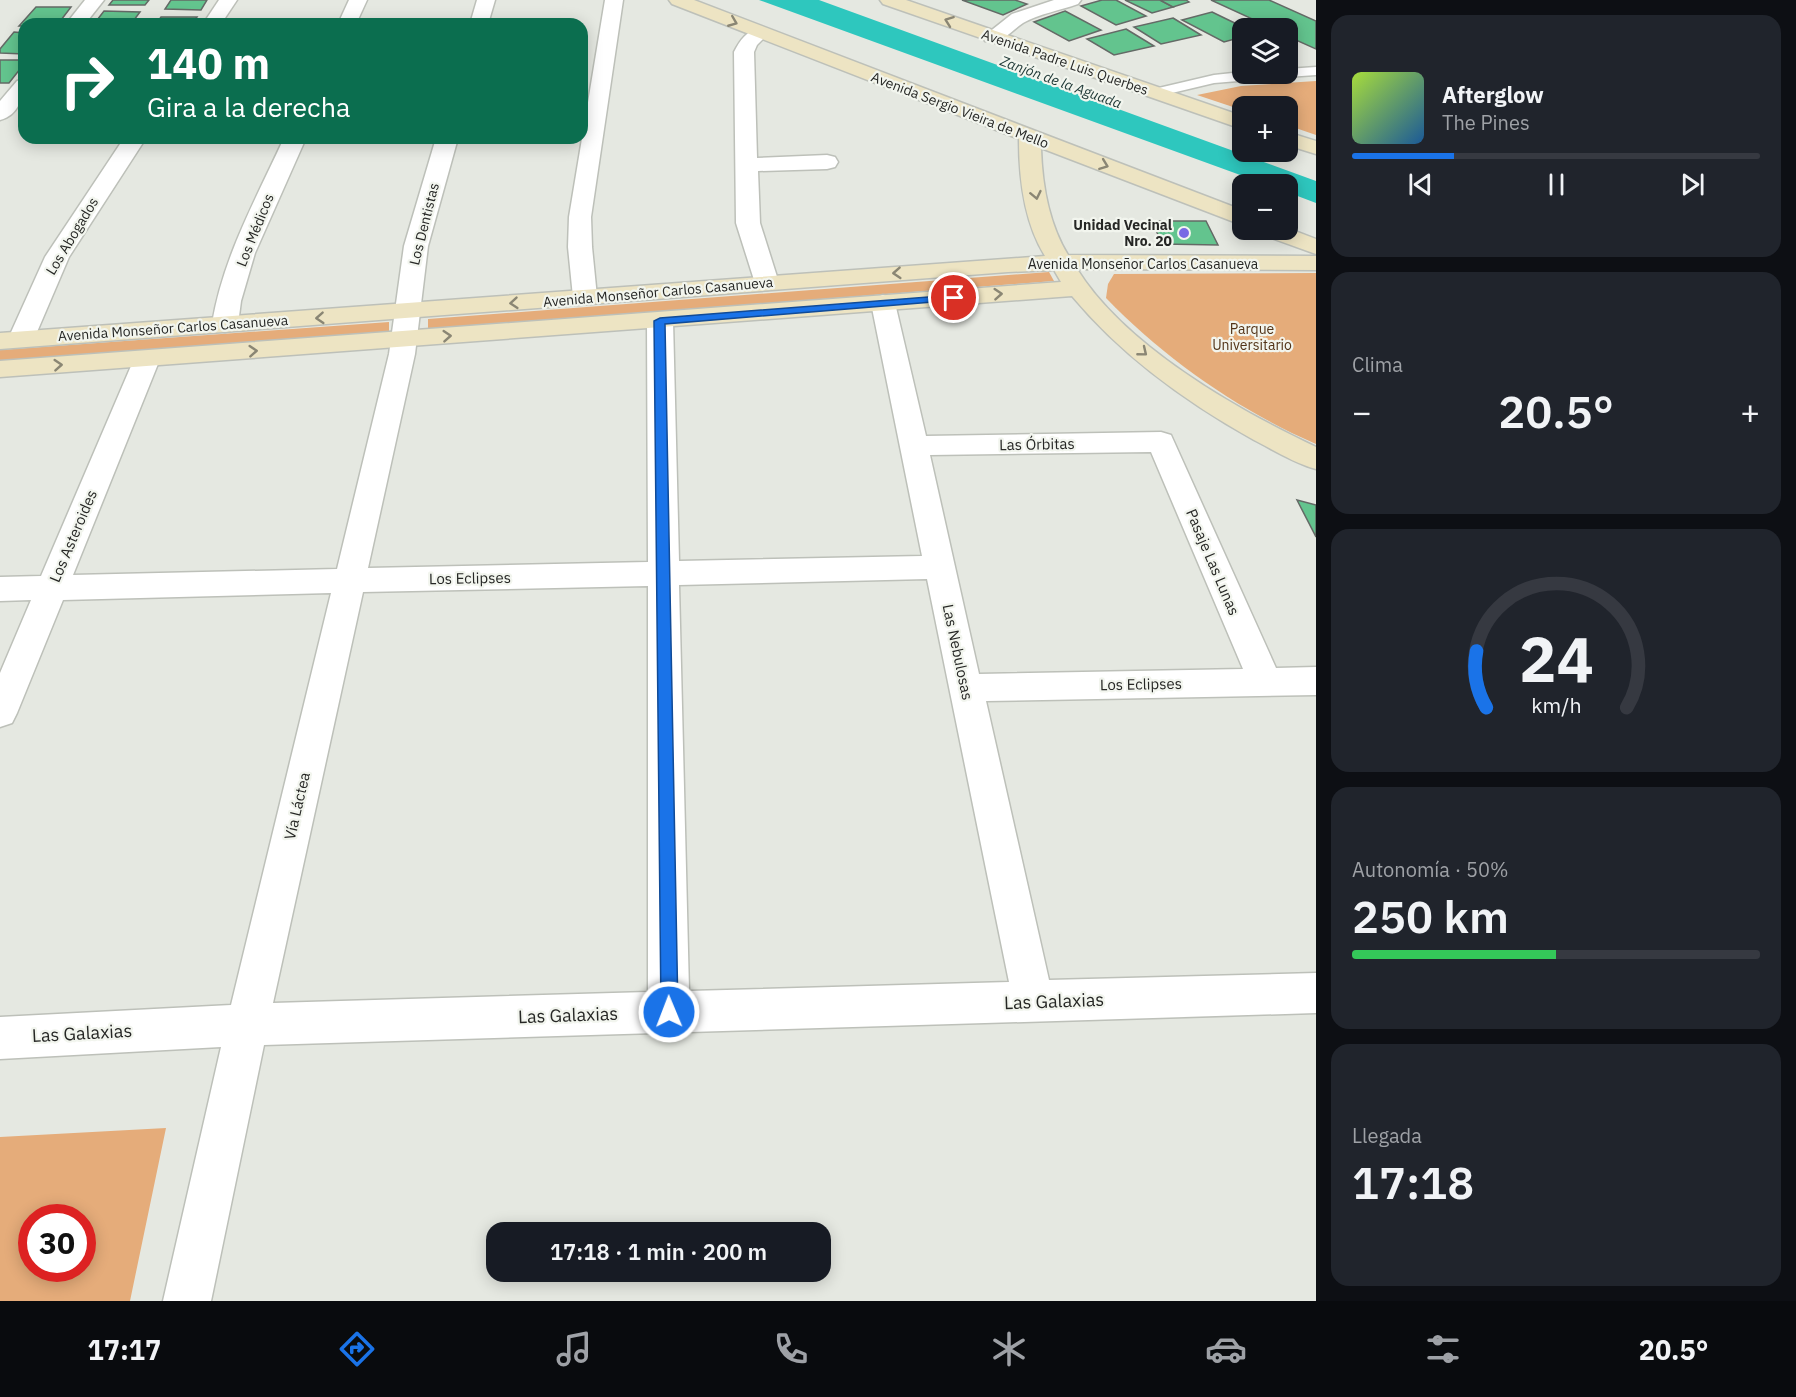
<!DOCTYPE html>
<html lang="es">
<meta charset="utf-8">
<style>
:root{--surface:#171b24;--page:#20242c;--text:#f1f3f6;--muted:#9ea1a6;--line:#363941;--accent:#1a73e8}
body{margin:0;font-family:"IBM Plex Sans",sans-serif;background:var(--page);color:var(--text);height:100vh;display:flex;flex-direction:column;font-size:22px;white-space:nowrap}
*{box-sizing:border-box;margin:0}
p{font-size:20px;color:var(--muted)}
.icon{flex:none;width:33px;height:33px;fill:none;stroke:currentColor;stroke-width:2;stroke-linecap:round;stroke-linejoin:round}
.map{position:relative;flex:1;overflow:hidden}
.side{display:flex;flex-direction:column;gap:15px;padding:15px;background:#0d0f14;width:480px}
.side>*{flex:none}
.guide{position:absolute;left:18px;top:18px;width:570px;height:126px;border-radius:18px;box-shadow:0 3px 15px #0003;background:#0b6e4f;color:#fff;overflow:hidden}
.buttons{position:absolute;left:1232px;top:18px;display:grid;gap:12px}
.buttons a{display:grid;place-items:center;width:66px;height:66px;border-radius:12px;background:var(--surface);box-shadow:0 3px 15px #0003;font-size:30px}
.speed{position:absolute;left:18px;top:1204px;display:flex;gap:12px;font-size:30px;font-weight:700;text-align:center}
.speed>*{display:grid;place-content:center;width:78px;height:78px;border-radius:50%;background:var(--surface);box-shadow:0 3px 15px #0003;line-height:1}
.speed .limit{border:9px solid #d22;background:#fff;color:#111}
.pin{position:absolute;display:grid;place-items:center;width:51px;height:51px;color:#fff;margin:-26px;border:3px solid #fff;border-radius:50%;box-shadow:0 2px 6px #0007}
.me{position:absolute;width:66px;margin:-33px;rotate:359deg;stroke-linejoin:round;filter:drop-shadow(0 0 4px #0008)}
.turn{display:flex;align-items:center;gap:21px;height:126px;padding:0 30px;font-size:27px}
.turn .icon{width:78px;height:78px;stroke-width:2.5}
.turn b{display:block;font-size:42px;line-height:51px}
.big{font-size:45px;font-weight:600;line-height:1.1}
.side .widget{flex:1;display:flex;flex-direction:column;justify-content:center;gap:9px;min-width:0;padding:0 21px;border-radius:18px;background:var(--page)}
.side .dial{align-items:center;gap:0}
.dial svg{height:156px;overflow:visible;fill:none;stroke:var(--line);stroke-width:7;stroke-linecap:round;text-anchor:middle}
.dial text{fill:var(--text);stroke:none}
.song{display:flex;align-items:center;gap:18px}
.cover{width:72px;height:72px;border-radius:9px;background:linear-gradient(135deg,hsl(80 70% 55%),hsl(210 70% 35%))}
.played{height:6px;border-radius:3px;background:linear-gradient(90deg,var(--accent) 25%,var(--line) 25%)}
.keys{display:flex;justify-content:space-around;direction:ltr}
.heat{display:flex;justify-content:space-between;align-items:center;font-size:33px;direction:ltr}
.charge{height:9px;border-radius:4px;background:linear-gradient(90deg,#34c759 50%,var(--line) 0)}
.trip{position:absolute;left:486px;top:1222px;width:345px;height:60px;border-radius:18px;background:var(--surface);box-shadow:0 3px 15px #0003;font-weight:600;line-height:60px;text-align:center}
.dock{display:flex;height:96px;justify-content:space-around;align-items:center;background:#090b0e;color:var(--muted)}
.dock .icon{width:42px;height:42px}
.dock .selected{color:var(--accent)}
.dock b{font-size:27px;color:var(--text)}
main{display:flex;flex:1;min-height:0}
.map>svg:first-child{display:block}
.green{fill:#e5ac7a;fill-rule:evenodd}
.water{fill:#2ec7be}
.building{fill:#63c48e;stroke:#646a66;stroke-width:1.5}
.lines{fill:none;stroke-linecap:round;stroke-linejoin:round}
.service-casing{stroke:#bdc0b9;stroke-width:3}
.minor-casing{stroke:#bdc0b9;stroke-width:3}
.secondary-casing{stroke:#bdc0b9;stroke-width:3}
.service{fill:#fff;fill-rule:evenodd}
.minor{fill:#fff;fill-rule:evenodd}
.secondary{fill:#ede4c3;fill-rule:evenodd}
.oneway{stroke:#8a8674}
.route{fill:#1a73e8;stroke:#114b97;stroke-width:1.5}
.poi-dot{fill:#7869e4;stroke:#f2f5ee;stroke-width:2}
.labels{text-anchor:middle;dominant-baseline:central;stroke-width:4.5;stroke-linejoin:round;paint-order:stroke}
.far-street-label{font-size:14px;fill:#262725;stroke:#f2f5ee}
.far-water-label{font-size:14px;font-style:italic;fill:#223b39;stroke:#f2f5ee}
.far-poi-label{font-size:14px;font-weight:bold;fill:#262725;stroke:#f2f5ee;text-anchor:end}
.far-park-label{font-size:14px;fill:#523317;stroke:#f2f5ee}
.street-label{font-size:15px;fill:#262725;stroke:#f2f5ee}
.near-street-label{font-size:18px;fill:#262725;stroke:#f2f5ee}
</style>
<main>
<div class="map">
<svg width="1316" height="1301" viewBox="0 0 1316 1301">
<rect width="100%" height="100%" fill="#e5e8e1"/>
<g class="green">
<path d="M1316 81V135L1287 125V106H1242V110L1197 95 1241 86Z"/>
<path d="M1049 272 1054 281 428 330V319Z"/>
<path d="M1316 273V444C1238 410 1165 359 1106 298L1108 284 1114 274Z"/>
<path d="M389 322V333L0 362V350Z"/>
<path d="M166 1128 130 1301H0V1137ZM32 1218H82V1269H32Z"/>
</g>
<path class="water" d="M759 0H819L1316 181V203L1287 192V184H1265Z"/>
<g class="building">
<path d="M113 0H149L145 5H109Z"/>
<path d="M171 0H207L201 10 165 9Z"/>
<path d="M962 0H1015L1027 4 1003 15Z"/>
<path d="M1102 0H1116L1146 16 1116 25 1081 6Z"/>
<path d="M1125 0H1160L1173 7 1152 13Z"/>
<path d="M1160 0H1186L1189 2 1173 7Z"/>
<path d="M1211 0H1269L1316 21V49L1287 36V28H1272Z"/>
<path d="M36 7H71L58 24H24V26H19Z"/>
<path d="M104 11 140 12 131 24H94Z"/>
<path d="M1065 11 1101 30 1069 41 1034 22Z"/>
<path d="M1212 12 1245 28H1242V37L1224 42 1182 20Z"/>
<path d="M161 17H197L192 24H156Z"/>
<path d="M1173 18 1201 35 1161 44 1134 27Z"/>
<path d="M1126 29 1154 46 1114 55 1087 39Z"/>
<path d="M14 32 24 33V54L0 53V49Z"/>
<path d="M0 60H24V64L9 83H0Z"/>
<path d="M1152 221H1206L1218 245 1162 244Z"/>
<path d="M1297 500 1316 505V537Z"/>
</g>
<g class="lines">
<defs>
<path id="service" d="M1316 67V75L1287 77 1281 74 1274 78 1214 83 1155 97 1148 93 1150 90 1214 75 1242 72 1287 74V69Z"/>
<g id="minor">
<path d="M85 0H104L85 24H66Z"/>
<path d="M219 0H237L221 24H203Z"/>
<path d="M349 0H367L356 24H338Z"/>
<path d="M477 0H495L488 24H470Z"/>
<path d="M605 0H623L591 217 592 247 597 297 594 302 585 304 576 302 573 297 568 247 569 217Z"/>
<path d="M1054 0H1081L1078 4C1061 10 1039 14 1023 23 1011 31 1001 45 985 41L983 37 1012 14Z"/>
<path d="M760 27 767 29 769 33 757 45 754 52 757 158 827 155 835 157 838 162 835 167 827 169 758 171 760 223 779 283 776 288 767 290 758 288 755 283 736 223 734 52C740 40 747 31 760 27Z"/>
<path d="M24 79C24 96 19 115 0 120V101L17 81Z"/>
<path d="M124 138H146L69 257 34 339 30 345 21 347 12 345 8 339 45 257Z"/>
<path d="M284 138H306L255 253 241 301 238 324 234 330 225 332 216 330 212 324C223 257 256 199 284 138Z"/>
<path d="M436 138H458L428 246 415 354 368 568 648 562 647 321 651 315 660 313 669 315 673 321 679 561 922 556 871 303 874 298 883 295 892 298 895 303 926 436 1161 432 1171 435 1276 668 1316 667V695L986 701 1049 980 1316 973V1013L264 1045 211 1301H163L221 1047 0 1059V1017L231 1005 331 593 63 600 17 713 12 723 0 727V673L31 600 0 601V577L41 576 134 359 138 353 147 351 156 353 160 359 73 575 337 569 389 354 404 246ZM1151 452 1243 669 979 674 930 455ZM927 579 1009 982 689 991 679 585ZM648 586V992L273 1003 363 592Z"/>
</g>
<g id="secondary">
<path d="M669 0H694L1242 210V225L1041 148C1042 184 1049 224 1068 255L1316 256V270L1077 269C1125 346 1236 409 1316 447V469C1294 463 1274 450 1254 440 1186 402 1122 356 1072 296L0 377V361L1061 282 1054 270 1008 272 0 349V333L1045 256C1024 222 1019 179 1019 139L672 4Z"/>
<path d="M880 0H906L1242 116V129L883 4Z"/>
<path d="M1287 132 1316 141V154L1287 145Z"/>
<path d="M1287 228 1316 239V254L1263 235 1259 230Z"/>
</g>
</defs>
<use href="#service" class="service-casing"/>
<use href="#minor" class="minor-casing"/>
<use href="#secondary" class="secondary-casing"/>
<use href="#service" class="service"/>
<use href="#minor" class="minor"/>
<use href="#secondary" class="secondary"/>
</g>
<defs><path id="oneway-chevron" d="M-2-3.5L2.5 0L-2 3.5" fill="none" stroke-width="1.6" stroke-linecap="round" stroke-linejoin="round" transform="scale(1.5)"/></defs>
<g class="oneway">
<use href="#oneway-chevron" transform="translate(949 21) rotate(-160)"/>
<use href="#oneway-chevron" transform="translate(733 22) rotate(22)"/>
<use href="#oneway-chevron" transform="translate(1104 165) rotate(21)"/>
<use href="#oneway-chevron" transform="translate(1036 195) rotate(78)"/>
<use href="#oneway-chevron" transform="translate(897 273) rotate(176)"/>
<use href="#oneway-chevron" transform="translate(998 294) rotate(-4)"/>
<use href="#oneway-chevron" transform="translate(514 303) rotate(175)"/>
<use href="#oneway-chevron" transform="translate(320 318) rotate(176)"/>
<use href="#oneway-chevron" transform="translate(447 336) rotate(-4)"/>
<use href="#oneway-chevron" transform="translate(253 351) rotate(-4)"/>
<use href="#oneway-chevron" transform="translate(1143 352) rotate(39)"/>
<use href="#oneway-chevron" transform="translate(58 365) rotate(-4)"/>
</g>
<path class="route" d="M954 295 959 298 957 300 665 324 678 1012 675 1018 669 1021 663 1018 661 1012 654 321 660 318Z"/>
<circle class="poi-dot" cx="1184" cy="233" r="6"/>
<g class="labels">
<g class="far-street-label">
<text transform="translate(1065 62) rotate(19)">Avenida Padre Luis Querbes</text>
<text transform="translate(960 110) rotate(21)">Avenida Sergio Vieira de Mello</text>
<text transform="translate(424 224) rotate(-76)">Los Dentistas</text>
<text transform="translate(255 230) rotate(-68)">Los Médicos</text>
<text transform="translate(72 236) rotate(-59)">Los Abogados</text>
<text x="1143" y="264">Avenida Monseñor Carlos Casanueva</text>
<text transform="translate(658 292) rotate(-5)">Avenida Monseñor Carlos Casanueva</text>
<text transform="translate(173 328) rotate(-4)">Avenida Monseñor Carlos Casanueva</text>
</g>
<g class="far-water-label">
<text transform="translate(1061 82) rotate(20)">Zanjón de la Aguada</text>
</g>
<g class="far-poi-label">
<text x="1172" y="225">Unidad Vecinal<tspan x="1172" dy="16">Nro. 20</tspan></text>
</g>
<g class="far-park-label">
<text x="1252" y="329">Parque<tspan x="1252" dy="16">Universitario</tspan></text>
</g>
<g class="street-label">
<text transform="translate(1037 444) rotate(-1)">Las Órbitas</text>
<text transform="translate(73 536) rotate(-67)">Los Asteroides</text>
<text transform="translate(1213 562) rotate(67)">Pasaje Las Lunas</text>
<text transform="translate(470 578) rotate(-1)">Los Eclipses</text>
<text transform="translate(958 652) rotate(78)">Las Nebulosas</text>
<text transform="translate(1141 684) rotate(-1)">Los Eclipses</text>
<text transform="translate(297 806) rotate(-77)">Vía Láctea</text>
</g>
<g class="near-street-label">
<text transform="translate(1054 1001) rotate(-2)">Las Galaxias</text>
<text transform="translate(568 1015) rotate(-2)">Las Galaxias</text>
<text transform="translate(82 1033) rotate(-3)">Las Galaxias</text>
</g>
</g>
</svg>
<div class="buttons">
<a><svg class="icon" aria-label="layers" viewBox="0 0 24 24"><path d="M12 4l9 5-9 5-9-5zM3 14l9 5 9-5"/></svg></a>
<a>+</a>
<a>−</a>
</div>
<div class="speed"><div class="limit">30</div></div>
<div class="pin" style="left:954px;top:298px;background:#d93025"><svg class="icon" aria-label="arrive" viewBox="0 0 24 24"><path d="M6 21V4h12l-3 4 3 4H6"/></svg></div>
<svg class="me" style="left:669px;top:1012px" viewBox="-20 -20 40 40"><circle r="17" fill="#1a73e8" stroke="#fff" stroke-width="3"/><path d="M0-11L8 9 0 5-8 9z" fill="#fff"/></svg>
<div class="trip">17:18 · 1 min · 200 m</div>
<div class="guide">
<div class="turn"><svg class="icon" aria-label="right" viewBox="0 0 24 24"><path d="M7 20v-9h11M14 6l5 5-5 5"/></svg><div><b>140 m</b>Gira a la derecha</div></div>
</div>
</div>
<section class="side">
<div class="widget">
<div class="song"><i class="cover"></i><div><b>Afterglow</b><p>The Pines</p></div></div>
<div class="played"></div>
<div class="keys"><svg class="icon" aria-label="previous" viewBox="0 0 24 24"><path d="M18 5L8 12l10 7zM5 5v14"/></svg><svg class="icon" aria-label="pause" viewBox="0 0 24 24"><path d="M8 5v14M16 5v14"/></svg><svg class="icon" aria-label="next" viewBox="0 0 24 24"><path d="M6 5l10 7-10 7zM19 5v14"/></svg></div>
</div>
<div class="widget"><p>Clima</p>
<div class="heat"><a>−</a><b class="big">20.5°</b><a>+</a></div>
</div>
<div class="widget dial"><svg viewBox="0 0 100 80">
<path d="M14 69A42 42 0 1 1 86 69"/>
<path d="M14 69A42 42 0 0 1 9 40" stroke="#1a73e8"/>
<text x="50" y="56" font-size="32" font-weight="700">24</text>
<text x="50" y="72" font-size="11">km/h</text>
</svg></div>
<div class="widget"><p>Autonomía · 50%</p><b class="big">250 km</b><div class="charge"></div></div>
<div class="widget"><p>Llegada</p><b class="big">17:18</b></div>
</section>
</main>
<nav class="dock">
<b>17:17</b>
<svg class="icon selected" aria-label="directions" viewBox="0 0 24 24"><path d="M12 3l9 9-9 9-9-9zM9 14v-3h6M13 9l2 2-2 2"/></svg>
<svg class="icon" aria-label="music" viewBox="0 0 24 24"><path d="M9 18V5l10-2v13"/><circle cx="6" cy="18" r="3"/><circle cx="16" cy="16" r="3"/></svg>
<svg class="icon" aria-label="phone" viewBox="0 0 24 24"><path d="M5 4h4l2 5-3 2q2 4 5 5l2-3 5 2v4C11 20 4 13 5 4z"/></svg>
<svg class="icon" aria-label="climate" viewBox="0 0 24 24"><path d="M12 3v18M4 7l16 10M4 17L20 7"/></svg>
<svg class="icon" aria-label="car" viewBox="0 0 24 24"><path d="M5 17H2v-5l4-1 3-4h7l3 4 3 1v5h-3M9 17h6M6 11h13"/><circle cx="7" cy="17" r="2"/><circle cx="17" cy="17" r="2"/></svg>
<svg class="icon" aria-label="filters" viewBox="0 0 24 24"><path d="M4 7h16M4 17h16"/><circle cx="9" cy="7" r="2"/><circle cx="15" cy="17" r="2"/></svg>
<b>20.5°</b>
</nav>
